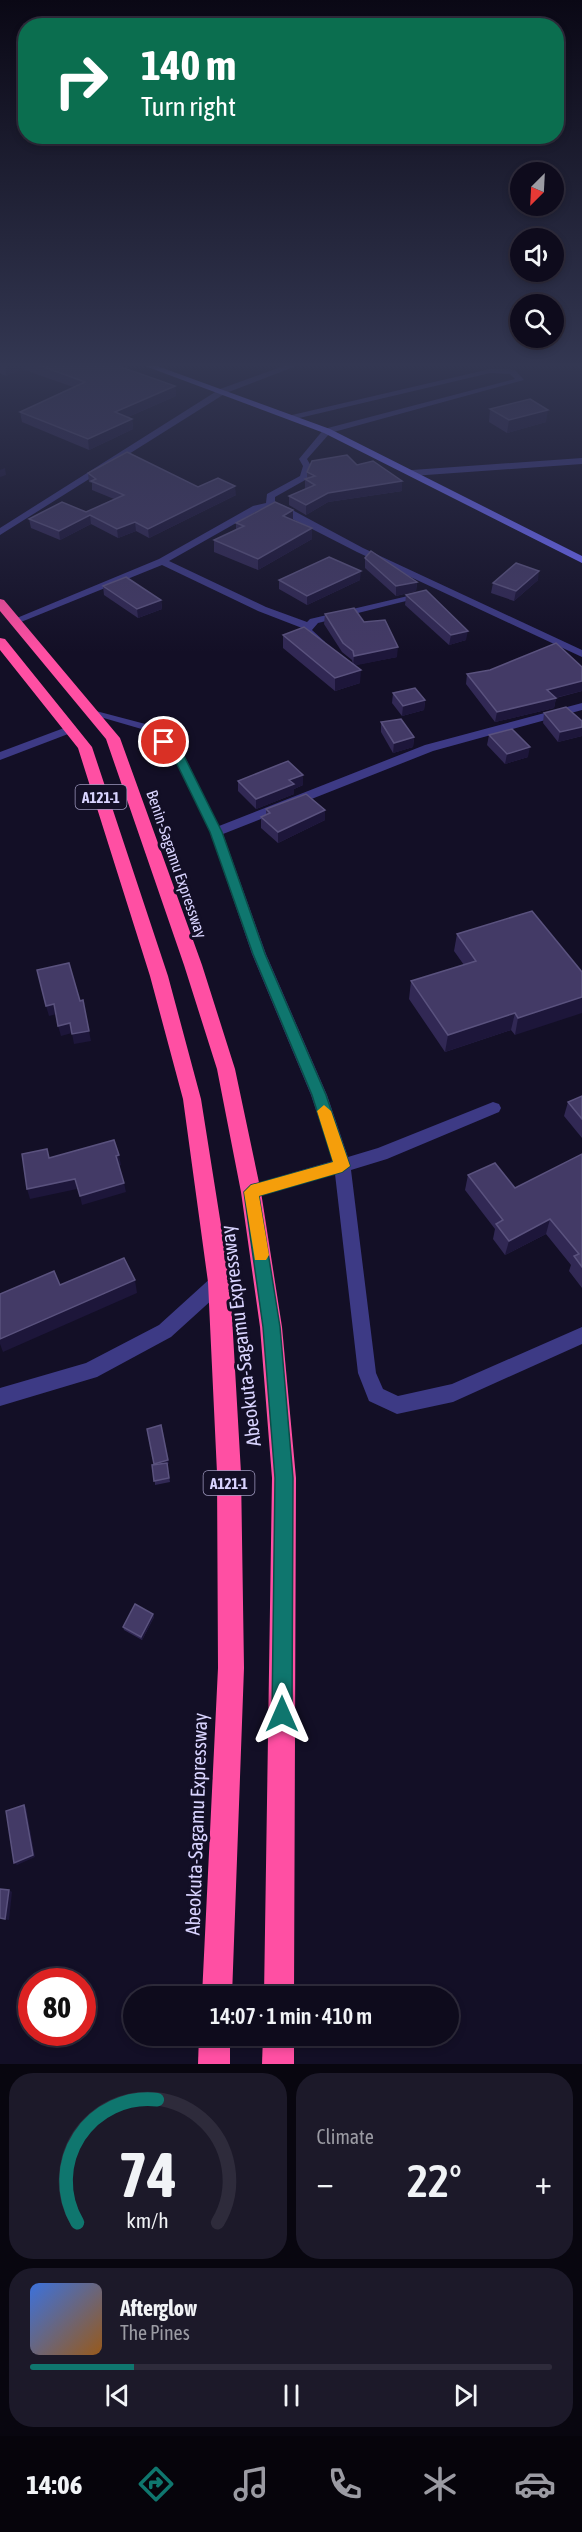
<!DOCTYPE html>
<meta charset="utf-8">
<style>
:root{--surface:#0e0b1c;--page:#1c1929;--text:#f1f3f6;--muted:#9b9ba3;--line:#2e2b3b;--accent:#0f766e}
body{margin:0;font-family:"Asap Condensed",sans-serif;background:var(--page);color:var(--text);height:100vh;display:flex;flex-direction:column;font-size:22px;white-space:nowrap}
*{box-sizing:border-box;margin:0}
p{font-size:20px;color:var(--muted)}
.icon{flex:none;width:33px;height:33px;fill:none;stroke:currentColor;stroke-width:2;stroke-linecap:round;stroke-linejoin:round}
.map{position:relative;height:2064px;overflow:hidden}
.side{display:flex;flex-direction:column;gap:9px;padding:9px;background:#08060f;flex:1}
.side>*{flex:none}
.top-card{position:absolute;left:18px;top:18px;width:546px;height:126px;border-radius:24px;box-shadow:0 3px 9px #0003,0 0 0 2px var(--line);background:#0b6e4f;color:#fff;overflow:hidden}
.needle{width:39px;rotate:204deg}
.fabs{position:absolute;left:510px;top:162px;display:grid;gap:12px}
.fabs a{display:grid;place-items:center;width:54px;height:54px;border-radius:50%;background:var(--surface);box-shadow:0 3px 9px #0003,0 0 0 2px var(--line);font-size:30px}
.speed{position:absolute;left:18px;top:1968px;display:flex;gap:12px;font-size:30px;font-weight:700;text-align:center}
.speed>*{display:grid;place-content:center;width:78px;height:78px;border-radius:50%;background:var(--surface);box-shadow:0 3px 9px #0003,0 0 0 2px var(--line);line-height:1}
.speed .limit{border:9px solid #d22;background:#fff;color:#111}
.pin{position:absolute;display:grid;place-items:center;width:51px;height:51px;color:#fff;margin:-26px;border:3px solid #fff;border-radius:50%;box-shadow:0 2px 6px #0007}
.me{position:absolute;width:66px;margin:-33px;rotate:0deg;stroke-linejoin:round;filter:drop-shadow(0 0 4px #0008)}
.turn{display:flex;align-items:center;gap:21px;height:126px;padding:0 24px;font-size:27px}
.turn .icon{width:78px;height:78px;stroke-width:2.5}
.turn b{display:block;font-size:42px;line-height:51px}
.big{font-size:45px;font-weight:600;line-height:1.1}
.side .card{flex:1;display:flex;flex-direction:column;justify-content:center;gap:9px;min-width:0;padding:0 21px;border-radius:24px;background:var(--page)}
.side .dial{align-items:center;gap:0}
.dial svg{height:156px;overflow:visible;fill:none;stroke:var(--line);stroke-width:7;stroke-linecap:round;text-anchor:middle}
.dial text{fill:var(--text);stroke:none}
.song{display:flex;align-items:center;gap:18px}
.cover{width:72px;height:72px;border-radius:9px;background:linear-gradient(135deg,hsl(220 70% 55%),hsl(30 70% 35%))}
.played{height:6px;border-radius:3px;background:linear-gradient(90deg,var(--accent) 20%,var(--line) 20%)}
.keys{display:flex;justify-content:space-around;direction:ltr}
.heat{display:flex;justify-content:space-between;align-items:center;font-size:33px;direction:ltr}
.side .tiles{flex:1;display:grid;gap:9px;grid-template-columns:1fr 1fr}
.card:last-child{grid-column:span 2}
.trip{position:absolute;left:123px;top:1986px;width:336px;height:60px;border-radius:30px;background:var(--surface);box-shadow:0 3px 9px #0003,0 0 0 2px var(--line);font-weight:600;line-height:60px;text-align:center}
.dock{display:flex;height:96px;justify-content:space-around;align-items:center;background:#06040b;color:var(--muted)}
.dock .icon{width:42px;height:42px}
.dock .on{color:var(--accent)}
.dock b{font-size:27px;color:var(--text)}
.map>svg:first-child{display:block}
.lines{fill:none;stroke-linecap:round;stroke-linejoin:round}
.street{fill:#3d3a85;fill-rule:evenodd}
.secondary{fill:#6f6bff;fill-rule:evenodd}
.highway{fill:#ff4fa3;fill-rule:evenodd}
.wall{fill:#312854}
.shaded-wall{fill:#1d163a}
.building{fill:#433a66;stroke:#5a527e;stroke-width:1.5}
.route{fill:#0f766e;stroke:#0a4d48;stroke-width:1.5}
.slow{fill:#f59e0b}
.labels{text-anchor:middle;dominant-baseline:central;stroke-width:6;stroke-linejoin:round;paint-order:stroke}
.shield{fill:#130f26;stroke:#9e99be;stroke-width:1.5}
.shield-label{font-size:15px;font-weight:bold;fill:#d9d4ff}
.street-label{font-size:16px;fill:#d9d4ff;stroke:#130f26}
.near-street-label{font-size:20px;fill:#d9d4ff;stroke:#130f26}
</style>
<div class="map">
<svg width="582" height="2064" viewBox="0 0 582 2064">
<rect width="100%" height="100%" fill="#130f26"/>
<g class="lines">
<g class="street">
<path d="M292 363H304L226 393 0 535V528L220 389Z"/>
<path d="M490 369 515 370 524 380 330 433 307 459 311 466 307 479 275 497V503L283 505 363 548 582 650V657L357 552 271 508 259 510 169 561 266 607 307 622 310 619 425 592 430 595 318 623 312 630 325 642 320 645 303 633 302 628 258 611 162 565 21 622 12 620 159 559 253 506 266 503 267 494 300 476 303 466 299 459 324 429 515 379 510 374 490 373 295 419H292V415Z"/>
<path d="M582 458V464L412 476 408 473 412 470Z"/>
<path d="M582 703V710L433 751 223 834 266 954 327 1095 348 1157 378 1148 493 1102 499 1104 501 1108 499 1112 387 1159 351 1170 376 1373 383 1389 398 1396 452 1384 582 1327V1344L453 1402 397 1414 369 1401 358 1373 335 1174 251 1199 245 1197 243 1192 245 1187 251 1185 333 1161 311 1095 252 954 210 832 174 758 145 730 90 714 96 711 153 726 183 753 219 826 425 745Z"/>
<path d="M72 725 76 727V731L0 760V752Z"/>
<path d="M219 1274 225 1276 228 1282 225 1288 171 1337 97 1377 0 1406V1388L86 1363 159 1325 213 1276Z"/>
</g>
<path class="secondary" d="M137 363H149L330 429 582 556V563L324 433Z"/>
<g class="highway">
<path d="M0 599 4 600 120 738 202 965 235 1069 261 1192 282 1327 296 1478 294 1996H264L272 1478 260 1327 241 1192 217 1069 184 965 106 739 0 611Z"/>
<path d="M0 638 5 639 92 747 168 976 201 1099 230 1282 241 1473 244 1668 232 1996H202L218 1668 217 1473 208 1282 183 1099 150 976 78 748 0 650Z"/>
<path d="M199 2036H230V2064H198Z"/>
<path d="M263 2036H294V2064H262Z"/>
</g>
</g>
<g class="wall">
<path d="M0 363H110L175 386 176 396 128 417 132 419 133 429 89 450 22 422 20 412 73 387 22 369 6 376 0 373Z"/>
<path d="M490 409 546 422 507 433 489 422Z"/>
<path d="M357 465 402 491 328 502 306 515 289 505V496L306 488H305V479L307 478V472Z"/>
<path d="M88 473 236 495 149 538 136 531 118 538 91 524 60 540 31 528 29 519 86 512 114 499 92 490V483L89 482Z"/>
<path d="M293 520 312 539 258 570 214 552V540L236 530V523Z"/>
<path d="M365 558 417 582 416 591 396 596 365 568Z"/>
<path d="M279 580H360L307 605 279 589Z"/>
<path d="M538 580 514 601 491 593 493 583Z"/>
<path d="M103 586 161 600 162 609 138 618 104 595Z"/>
<path d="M406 595 466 640 449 645 405 605Z"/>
<path d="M325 614 364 622 397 657 355 665 360 683 335 691 283 648V635L353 664 352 660 342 652 324 624Z"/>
<path d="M582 667V691L556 698 554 708 495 722 466 684 467 674Z"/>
<path d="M393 693 425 700 424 710 402 716 392 703Z"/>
<path d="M544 713 582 721V736L558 742 543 723Z"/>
<path d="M381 722 414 737 413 747 393 753 381 732Z"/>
<path d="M489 735 528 757 505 764 487 745Z"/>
<path d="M238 781 303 785 294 789V794L256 809 238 791Z"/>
<path d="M266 809 325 810V820L278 843 261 828V817L266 815Z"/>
<path d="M457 934 582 972 515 1035 511 1030 445 1052 409 999 411 981 464 965 454 951Z"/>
<path d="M582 1096V1138L564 1116 568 1102Z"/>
<path d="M582 1154V1288L569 1271 571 1265 546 1234 505 1255 493 1239 495 1229 465 1190 468 1175 515 1188Z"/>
<path d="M167 1464 170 1482 155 1485 154 1465 169 1464Z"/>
<path d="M153 1614 154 1617 142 1640 124 1630 123 1627Z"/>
</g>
<g class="shaded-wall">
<path d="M10 363H21L22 369 6 376 5 365Z"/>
<path d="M175 386 176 396 116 422 115 412Z"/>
<path d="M548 410 546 422 507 433 509 420Z"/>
<path d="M132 419 133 429 89 450 88 439Z"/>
<path d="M5 468 6 475 0 477V470Z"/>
<path d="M402 481V491L328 502 306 515V505L328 493Z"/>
<path d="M235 486 236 495 149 538 148 529Z"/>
<path d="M293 510V521L283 516Z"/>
<path d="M90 515 91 524 60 540 59 531Z"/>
<path d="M135 522 136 531 118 538 117 529Z"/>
<path d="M312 528V539L258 570V559Z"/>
<path d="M361 571 360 580 307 605V596Z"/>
<path d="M539 571 538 580 514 601 516 591Z"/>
<path d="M417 582 416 591 396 596V586Z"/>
<path d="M161 600 162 609 138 618 137 609Z"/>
<path d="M468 631 466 640 449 645 451 635Z"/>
<path d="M398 647 397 657 353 666 354 656Z"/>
<path d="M361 670 360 683 335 691V678Z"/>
<path d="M582 681V691L546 700 547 690Z"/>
<path d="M556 698 554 708 495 722 497 712Z"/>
<path d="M425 700 424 710 402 716 403 706Z"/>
<path d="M582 727V736L558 742 560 732Z"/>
<path d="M414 737 413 747 393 753 394 743Z"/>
<path d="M530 747 528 757 505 764 507 754Z"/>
<path d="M303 775V785L294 789V794L256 809V799L289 780Z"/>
<path d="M325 810V820L278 843V832Z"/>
<path d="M582 997V1013L515 1035 518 1018Z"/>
<path d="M54 1004 57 1014 49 1016 46 1006Z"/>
<path d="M515 1013 511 1030 445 1052 448 1035Z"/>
<path d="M70 1023 72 1033 61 1036 58 1026Z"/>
<path d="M89 1031 91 1041 74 1044 72 1034Z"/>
<path d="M119 1155 121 1165 118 1166 116 1156Z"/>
<path d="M75 1179 77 1189 30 1199 27 1189Z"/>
<path d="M124 1183 126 1192 82 1205 80 1196Z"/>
<path d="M550 1219 546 1234 505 1255 509 1241Z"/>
<path d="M135 1280 137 1293 3 1352 0 1344V1339Z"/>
<path d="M168 1460 169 1464H167L170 1482 167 1464 155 1468 154 1464Z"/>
<path d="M153 1614 154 1617 142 1640 141 1637Z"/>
<path d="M24 1805 26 1807 35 1857 17 1865 14 1863Z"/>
<path d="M9 1890 12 1892 9 1920 5 1919Z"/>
</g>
<g class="building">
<path d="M0 363H10L5 365Z"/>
<path d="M33 363H110L175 386 115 412 132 419 88 439 20 412 85 382Z"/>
<path d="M530 399 548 410 509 420 490 409Z"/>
<path d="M127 452 198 487 218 478 235 486 148 529 135 522 117 529 90 515 59 531 29 519 62 502 86 512 124 495 91 481 96 479 88 473Z"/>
<path d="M347 455 357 465 373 461 402 481 328 493 306 505 289 496 315 485 305 479 315 476 307 472 312 461Z"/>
<path d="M275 502 293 510 283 516 312 528 258 559 214 540 244 526 236 523Z"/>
<path d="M371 551 417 582 396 586 365 558Z"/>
<path d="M329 557 361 571 307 596 279 580Z"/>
<path d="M516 563 539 571 516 591 493 583Z"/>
<path d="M126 577 161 600 137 609 103 586Z"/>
<path d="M426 590 468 631 451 635 406 595Z"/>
<path d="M354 608 364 622 385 620 398 647 354 656 353 651 343 643 325 614Z"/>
<path d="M304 627 361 670 335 678 283 635Z"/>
<path d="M556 643 582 667V681L547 690 556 698 497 712 467 674 490 670Z"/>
<path d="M415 688 425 700 403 706 393 693Z"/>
<path d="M566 707 582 721V727L560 732 544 713Z"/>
<path d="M401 719 414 737 394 743 381 722Z"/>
<path d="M512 729 530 747 507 754 489 735Z"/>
<path d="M288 761 303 775 289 780 294 784 256 799 238 781Z"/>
<path d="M306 794 325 810 278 832 261 817 270 813 266 809Z"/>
<path d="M532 911 582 972V997L518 1018 515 1013 448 1035 411 981 476 961 457 934Z"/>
<path d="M69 963 80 1001 83 1000 89 1031 72 1034 70 1023 58 1026 54 1004 46 1006 37 970Z"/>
<path d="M582 1096V1119L568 1102Z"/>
<path d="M114 1140 119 1155 116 1156 124 1183 80 1196 75 1179 27 1189 22 1154 47 1149 49 1158Z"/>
<path d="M582 1154V1267L574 1256 579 1254 550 1219 509 1241 496 1224 503 1220 468 1175 495 1163 515 1188Z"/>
<path d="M124 1258 135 1280 0 1339V1294L54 1271 60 1285Z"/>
<path d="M161 1425 168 1460 154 1464 147 1429Z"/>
<path d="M167 1463 169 1478 154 1481 152 1465Z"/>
<path d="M135 1604 153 1614 141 1637 123 1627Z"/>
<path d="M24 1805 33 1855 14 1863 6 1811Z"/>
<path d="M0 1889 9 1890 5 1919 0 1918Z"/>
</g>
<linearGradient id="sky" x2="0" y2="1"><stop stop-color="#0a0815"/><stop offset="0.56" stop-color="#333752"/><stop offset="1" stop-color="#333752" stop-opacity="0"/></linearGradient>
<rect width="582" height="652" fill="url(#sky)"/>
<path class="route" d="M160 740H168L184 756 222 832 265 954 326 1095 350 1166 342 1172 259 1196 280 1327 293 1478 292 1714 289 1721 282 1724 275 1721 272 1714 275 1478 263 1327 244 1192 251 1185 333 1162 312 1095 253 954 210 832 174 758 160 744Z"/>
<path class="slow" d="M324 1105 331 1111 350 1166 342 1172 259 1196 269 1255 266 1260H255L244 1192 251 1185 333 1162 317 1111Z"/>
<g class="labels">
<g class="shield">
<rect x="75.5" y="785" width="51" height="24" rx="4.5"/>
<rect x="203.5" y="1471" width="51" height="24" rx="4.5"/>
</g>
<g class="shield-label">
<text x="101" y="797">A121-1</text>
<text x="229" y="1483">A121-1</text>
</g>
<g class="street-label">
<text transform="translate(177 864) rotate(71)">Benin-Sagamu Expressway</text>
</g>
<g class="near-street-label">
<text transform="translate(240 1336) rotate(-97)">Abeokuta-Sagamu Expressway</text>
<text transform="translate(196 1824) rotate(-88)">Abeokuta-Sagamu Expressway</text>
</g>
</g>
</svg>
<div class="fabs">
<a><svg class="needle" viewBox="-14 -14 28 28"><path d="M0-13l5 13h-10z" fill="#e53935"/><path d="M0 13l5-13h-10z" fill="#9b9ba3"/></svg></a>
<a><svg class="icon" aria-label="sound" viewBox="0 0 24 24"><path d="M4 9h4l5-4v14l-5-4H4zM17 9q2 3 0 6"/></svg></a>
<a><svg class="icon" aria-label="search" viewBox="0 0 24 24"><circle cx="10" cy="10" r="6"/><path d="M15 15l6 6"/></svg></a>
</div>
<div class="speed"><div class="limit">80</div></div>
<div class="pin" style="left:164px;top:742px;background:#d93025"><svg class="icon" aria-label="arrive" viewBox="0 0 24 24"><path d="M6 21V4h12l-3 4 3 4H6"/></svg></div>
<svg class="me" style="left:282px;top:1714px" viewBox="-20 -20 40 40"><path d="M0-17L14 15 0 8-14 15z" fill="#0f766e" stroke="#fff" stroke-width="4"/></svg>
<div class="trip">14:07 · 1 min · 410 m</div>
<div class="top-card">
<div class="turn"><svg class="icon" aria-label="right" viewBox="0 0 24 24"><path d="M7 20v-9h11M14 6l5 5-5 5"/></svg><div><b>140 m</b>Turn right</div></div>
</div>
</div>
<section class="side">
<div class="tiles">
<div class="card dial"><svg viewBox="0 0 100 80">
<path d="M14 69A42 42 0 1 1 86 69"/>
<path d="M14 69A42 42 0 0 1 55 6" stroke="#0f766e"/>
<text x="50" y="56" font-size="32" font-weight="700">74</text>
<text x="50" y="72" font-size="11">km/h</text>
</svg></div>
<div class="card"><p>Climate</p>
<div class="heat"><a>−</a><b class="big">22°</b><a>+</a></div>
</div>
<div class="card">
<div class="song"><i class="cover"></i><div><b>Afterglow</b><p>The Pines</p></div></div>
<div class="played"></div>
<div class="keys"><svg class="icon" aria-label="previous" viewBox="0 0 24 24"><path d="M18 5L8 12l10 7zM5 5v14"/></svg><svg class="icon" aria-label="pause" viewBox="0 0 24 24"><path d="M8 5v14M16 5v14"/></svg><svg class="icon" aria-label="next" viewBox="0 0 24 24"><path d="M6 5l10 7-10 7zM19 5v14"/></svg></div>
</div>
</div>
</section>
<nav class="dock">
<b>14:06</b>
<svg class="icon on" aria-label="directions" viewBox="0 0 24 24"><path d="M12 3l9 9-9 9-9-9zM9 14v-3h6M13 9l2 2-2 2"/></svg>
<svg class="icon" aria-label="music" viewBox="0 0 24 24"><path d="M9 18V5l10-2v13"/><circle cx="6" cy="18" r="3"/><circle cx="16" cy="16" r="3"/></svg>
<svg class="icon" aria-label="phone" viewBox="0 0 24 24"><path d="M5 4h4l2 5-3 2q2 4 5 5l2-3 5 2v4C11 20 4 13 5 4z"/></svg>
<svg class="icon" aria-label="climate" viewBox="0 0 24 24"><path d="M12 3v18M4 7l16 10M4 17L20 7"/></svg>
<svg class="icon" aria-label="car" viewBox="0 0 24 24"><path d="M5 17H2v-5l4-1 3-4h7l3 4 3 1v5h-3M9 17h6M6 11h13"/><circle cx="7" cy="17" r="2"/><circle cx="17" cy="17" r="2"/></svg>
</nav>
